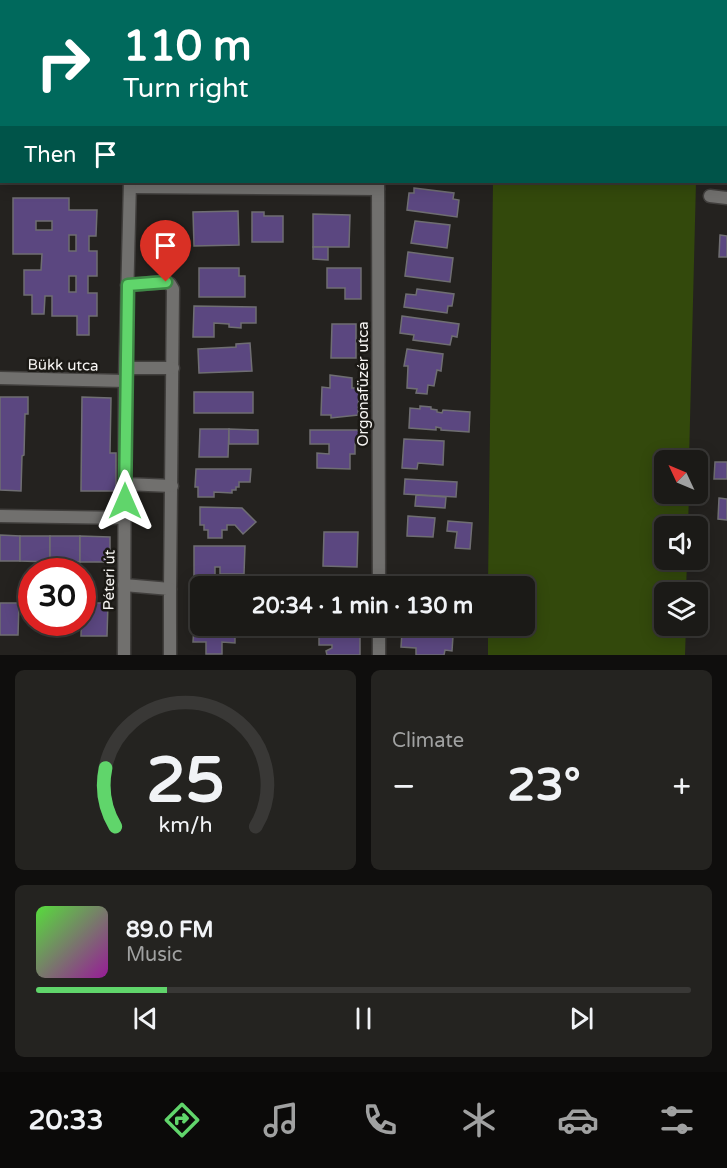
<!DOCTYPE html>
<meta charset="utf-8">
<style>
:root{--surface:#1b1a17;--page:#242320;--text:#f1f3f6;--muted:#a0a1a1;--line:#393836;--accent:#60d56b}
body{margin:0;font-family:"Varela Round",sans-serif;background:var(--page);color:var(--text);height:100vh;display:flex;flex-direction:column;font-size:22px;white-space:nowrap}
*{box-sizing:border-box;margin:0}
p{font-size:20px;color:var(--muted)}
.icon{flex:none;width:33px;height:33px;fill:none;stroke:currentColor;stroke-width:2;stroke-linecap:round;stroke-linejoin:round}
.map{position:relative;height:655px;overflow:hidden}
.sheet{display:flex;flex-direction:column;gap:15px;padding:15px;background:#0f0e0d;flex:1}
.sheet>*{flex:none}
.banner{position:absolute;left:0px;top:0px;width:728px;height:183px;box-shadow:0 3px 15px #0003,0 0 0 2px var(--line);background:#00695c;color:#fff;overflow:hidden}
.needle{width:39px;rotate:314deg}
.tools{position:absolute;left:654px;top:450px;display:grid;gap:12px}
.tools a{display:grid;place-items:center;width:54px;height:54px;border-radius:9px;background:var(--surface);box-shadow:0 3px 15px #0003,0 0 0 2px var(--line);font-size:30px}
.speed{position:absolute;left:18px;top:558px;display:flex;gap:12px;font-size:30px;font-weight:700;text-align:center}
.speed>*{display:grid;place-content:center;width:78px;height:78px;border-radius:50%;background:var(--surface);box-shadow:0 3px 15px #0003,0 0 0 2px var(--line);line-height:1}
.speed .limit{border:9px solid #d22;background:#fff;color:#111}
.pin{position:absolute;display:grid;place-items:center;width:51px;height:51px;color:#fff;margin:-62px -26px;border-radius:50% 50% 50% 0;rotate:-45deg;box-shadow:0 0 6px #0007}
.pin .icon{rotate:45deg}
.me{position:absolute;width:66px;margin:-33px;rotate:0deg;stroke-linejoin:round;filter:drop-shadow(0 0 4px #0008)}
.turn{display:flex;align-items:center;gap:21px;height:126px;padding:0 24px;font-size:27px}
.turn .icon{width:78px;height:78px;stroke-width:2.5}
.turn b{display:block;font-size:42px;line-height:51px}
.then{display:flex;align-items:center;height:57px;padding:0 24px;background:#0003;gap:12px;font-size:22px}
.big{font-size:45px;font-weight:700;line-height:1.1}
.sheet .tile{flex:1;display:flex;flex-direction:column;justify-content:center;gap:9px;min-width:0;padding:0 21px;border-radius:9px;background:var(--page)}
.sheet .dial{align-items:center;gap:0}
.dial svg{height:156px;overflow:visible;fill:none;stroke:var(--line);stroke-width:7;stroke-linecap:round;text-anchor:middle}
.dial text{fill:var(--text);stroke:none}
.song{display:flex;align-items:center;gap:18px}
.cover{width:72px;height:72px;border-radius:9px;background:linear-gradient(135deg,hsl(110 70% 55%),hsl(300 70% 35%))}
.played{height:6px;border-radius:3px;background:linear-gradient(90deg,var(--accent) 20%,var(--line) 20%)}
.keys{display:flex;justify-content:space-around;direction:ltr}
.heat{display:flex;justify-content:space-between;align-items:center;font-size:33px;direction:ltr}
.sheet .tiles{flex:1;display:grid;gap:15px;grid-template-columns:1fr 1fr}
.tile:last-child{grid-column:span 2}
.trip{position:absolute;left:190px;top:576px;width:345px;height:60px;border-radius:9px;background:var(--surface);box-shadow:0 3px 15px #0003,0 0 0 2px var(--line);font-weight:700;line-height:60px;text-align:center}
.menu{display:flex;height:96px;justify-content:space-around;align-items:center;background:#0b0a09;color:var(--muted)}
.menu .icon{width:42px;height:42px}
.menu .current{color:var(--accent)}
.menu b{font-size:27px;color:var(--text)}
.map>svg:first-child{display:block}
.green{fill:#33490c}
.building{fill:#5b4780;stroke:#6f6e72;stroke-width:1.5;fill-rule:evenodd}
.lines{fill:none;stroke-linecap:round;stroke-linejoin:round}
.minor-casing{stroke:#413f3d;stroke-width:15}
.minor{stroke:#71706e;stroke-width:12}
.route-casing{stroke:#3e8a46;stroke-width:15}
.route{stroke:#60d56b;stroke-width:10}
.labels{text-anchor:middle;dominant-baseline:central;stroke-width:5;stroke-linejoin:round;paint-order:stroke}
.street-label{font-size:15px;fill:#f6f4f2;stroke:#1b1915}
</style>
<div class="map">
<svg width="727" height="655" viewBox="0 0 727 655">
<rect width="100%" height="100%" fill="#24221f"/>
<g class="green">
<path d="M494 0H700L494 2Z"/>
<path d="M493 182H696L689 460H664V494H689L688 526H664V560H687L686 592H664V626H686L685 655H488V626H525V586H488Z"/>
</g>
<g class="building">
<path d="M403 0H432L403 2Z"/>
<path d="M0 11H2V149L0 148Z"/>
<path d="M414 188 454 193 453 199 459 200 457 217 407 210 409 193H414Z"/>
<path d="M13 198H69V210H97L96 236H89V251H97V276H88V293H97V316H89V335H77V316H52V296H45L44 314H32V295H24V270H41L42 254H13ZM36 221H52V230H36ZM69 235H76V251H69ZM69 276H76V292H69Z"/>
<path d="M238 211 239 245 194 246 193 212Z"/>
<path d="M252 212H264V216H283V242H252Z"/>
<path d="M313 214 350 215 349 247H313Z"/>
<path d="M415 221 450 225 447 248 411 243Z"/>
<path d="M720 235 727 236V257H719Z"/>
<path d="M313 247H328V260L313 259Z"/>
<path d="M408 252 453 258 450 282 405 276Z"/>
<path d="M199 268H239V276H245V297H199Z"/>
<path d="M327 268H361V299H345V288H327Z"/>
<path d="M417 289 454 294 452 306H448L447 313 404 307 406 294 416 295Z"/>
<path d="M194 306 256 307V323H241V328L229 327V324L214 323V337H193Z"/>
<path d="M402 316 459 324 457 337 452 336 450 345 413 340 414 335 400 333Z"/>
<path d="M332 324H356V358H331Z"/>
<path d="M250 343 252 371 199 373 198 349 236 347V344Z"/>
<path d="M407 349 443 354 441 371 437 370 434 386 428 385 427 394 416 393 417 389 407 388 408 366H404Z"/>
<path d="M330 375 352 378V388H359L358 415 331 418V415H321L322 387 330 388Z"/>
<rect x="194" y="392" width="59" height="21"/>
<path d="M0 397H28V414H25L24 455 22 456 21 491 0 490Z"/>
<path d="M82 397 111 398 110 453H116V491H81Z"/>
<path d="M420 406 431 407V409L437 410V412L442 413 443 410 470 412 469 432 441 430V428L436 427V430L409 428 410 408 420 409Z"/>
<path d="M200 429H229L228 457H199Z"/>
<path d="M229 429 258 430V444H229Z"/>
<path d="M310 430H359L358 444H355V454H350V469L317 468V453L329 454V444H310Z"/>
<path d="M404 439 444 441 443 465 418 463 417 469 402 468Z"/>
<path d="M715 462H727V479H714Z"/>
<path d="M196 469H251L250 482H239V487H236V490H232V493L214 492V497H198V487H195Z"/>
<path d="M405 479 457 482 456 497 404 494Z"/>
<path d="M416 495 446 497 445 508 415 506Z"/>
<path d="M719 498 727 499V520L718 519Z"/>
<path d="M200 507 242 508 256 522 243 534 235 525H227V530H222V538H208V530H204V525H200Z"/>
<path d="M408 516 435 518 433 537 407 536Z"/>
<path d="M448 521 472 523 470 549 455 548 457 532 447 531Z"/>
<path d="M324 532H358L357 567 323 566Z"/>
<path d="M0 535 20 536V561H0Z"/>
<path d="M20 536H50V562L20 561Z"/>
<rect x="50" y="536" width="30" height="26"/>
<path d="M80 536 110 537V562H80Z"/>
<path d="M194 546H245L244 574H220V567H215V578H194Z"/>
<path d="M342 581H358V586H317V584H342Z"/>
<path d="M405 584 427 586H437H405Z"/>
<rect x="196" y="593" width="5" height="25"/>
<path d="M0 603H19L18 635H0Z"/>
<path d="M82 603H108L107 636H81Z"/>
<path d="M194 626 235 627V643L222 642V654H206V642H193Z"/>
<path d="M319 630H360V655H327L326 651 332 648V645H319Z"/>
<path d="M402 632 453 636 452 651 445 650 444 655H416V648L401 647Z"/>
</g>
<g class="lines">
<defs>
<g id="minor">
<path d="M131 0V2"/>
<path d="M379 2V0"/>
<path d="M0 4H2"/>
<path d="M0 169H2"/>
<path d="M378 182 379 586"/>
<path d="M130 187 378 189"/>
<path d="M710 196 727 198"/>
<path d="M127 285 166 282 170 284 173 289 170 589"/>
<path d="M126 368H173"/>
<path d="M0 378 125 381"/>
<path d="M125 484 172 486"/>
<path d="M0 516 125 518"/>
<path d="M124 585 170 589V654"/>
<path d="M379 626V655"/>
<path d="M124 655 125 381 130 182"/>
</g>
</defs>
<use href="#minor" class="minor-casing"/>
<use href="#minor" class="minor"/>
</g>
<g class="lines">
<defs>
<path id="route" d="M125 501 128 285 166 282"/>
</defs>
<use href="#route" class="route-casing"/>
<use href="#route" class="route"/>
</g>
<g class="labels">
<g class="street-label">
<text transform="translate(63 365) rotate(1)">Bükk utca</text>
<text transform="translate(363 384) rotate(-90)">Orgonafüzér utca</text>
<text transform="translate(109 580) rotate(-89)">Péteri út</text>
</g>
</g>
</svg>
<div class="tools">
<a><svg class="needle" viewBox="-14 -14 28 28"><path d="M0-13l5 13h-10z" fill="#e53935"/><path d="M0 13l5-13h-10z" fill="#a0a1a1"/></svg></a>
<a><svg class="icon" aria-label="sound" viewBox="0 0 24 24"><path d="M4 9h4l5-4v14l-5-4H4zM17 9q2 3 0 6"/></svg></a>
<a><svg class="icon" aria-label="layers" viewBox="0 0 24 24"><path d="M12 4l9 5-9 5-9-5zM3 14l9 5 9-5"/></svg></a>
</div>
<div class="speed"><div class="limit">30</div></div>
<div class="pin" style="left:166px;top:282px;background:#d93025"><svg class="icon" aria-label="arrive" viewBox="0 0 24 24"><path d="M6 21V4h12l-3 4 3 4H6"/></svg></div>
<svg class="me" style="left:125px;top:501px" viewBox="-20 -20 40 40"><path d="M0-17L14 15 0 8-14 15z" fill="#60d56b" stroke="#fff" stroke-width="4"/></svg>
<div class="trip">20:34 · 1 min · 130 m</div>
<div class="banner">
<div class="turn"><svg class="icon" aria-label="right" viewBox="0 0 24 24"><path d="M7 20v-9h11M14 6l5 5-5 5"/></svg><div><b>110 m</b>Turn right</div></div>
<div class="then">Then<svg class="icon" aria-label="arrive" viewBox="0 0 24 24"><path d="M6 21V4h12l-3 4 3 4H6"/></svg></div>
</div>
</div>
<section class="sheet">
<div class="tiles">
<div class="tile dial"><svg viewBox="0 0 100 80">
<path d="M14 69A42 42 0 1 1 86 69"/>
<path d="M14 69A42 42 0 0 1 9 39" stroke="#60d56b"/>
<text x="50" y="56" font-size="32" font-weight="700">25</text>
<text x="50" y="72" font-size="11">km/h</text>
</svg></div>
<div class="tile"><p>Climate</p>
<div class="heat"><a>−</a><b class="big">23°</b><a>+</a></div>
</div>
<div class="tile">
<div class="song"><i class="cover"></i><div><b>89.0 FM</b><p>Music</p></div></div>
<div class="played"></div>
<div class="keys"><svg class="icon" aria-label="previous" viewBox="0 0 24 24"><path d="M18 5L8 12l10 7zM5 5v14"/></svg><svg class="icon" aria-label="pause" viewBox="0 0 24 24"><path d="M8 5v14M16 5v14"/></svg><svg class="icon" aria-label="next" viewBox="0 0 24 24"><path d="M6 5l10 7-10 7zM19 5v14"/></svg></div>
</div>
</div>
</section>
<nav class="menu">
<b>20:33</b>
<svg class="icon current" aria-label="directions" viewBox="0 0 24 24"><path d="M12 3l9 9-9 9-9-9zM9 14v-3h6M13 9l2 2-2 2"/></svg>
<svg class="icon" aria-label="music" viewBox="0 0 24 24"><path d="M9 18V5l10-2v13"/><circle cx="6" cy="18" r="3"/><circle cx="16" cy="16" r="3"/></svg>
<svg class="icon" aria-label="phone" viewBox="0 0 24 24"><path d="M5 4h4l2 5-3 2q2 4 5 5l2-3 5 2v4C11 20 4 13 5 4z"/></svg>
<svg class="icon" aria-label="climate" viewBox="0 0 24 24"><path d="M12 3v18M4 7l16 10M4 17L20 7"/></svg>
<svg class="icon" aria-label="car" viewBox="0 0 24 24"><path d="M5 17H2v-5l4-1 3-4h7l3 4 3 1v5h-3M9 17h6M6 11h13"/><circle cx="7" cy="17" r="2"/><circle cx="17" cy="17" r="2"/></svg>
<svg class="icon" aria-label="filters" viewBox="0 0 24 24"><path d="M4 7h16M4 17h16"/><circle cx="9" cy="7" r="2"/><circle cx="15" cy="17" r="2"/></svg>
</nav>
